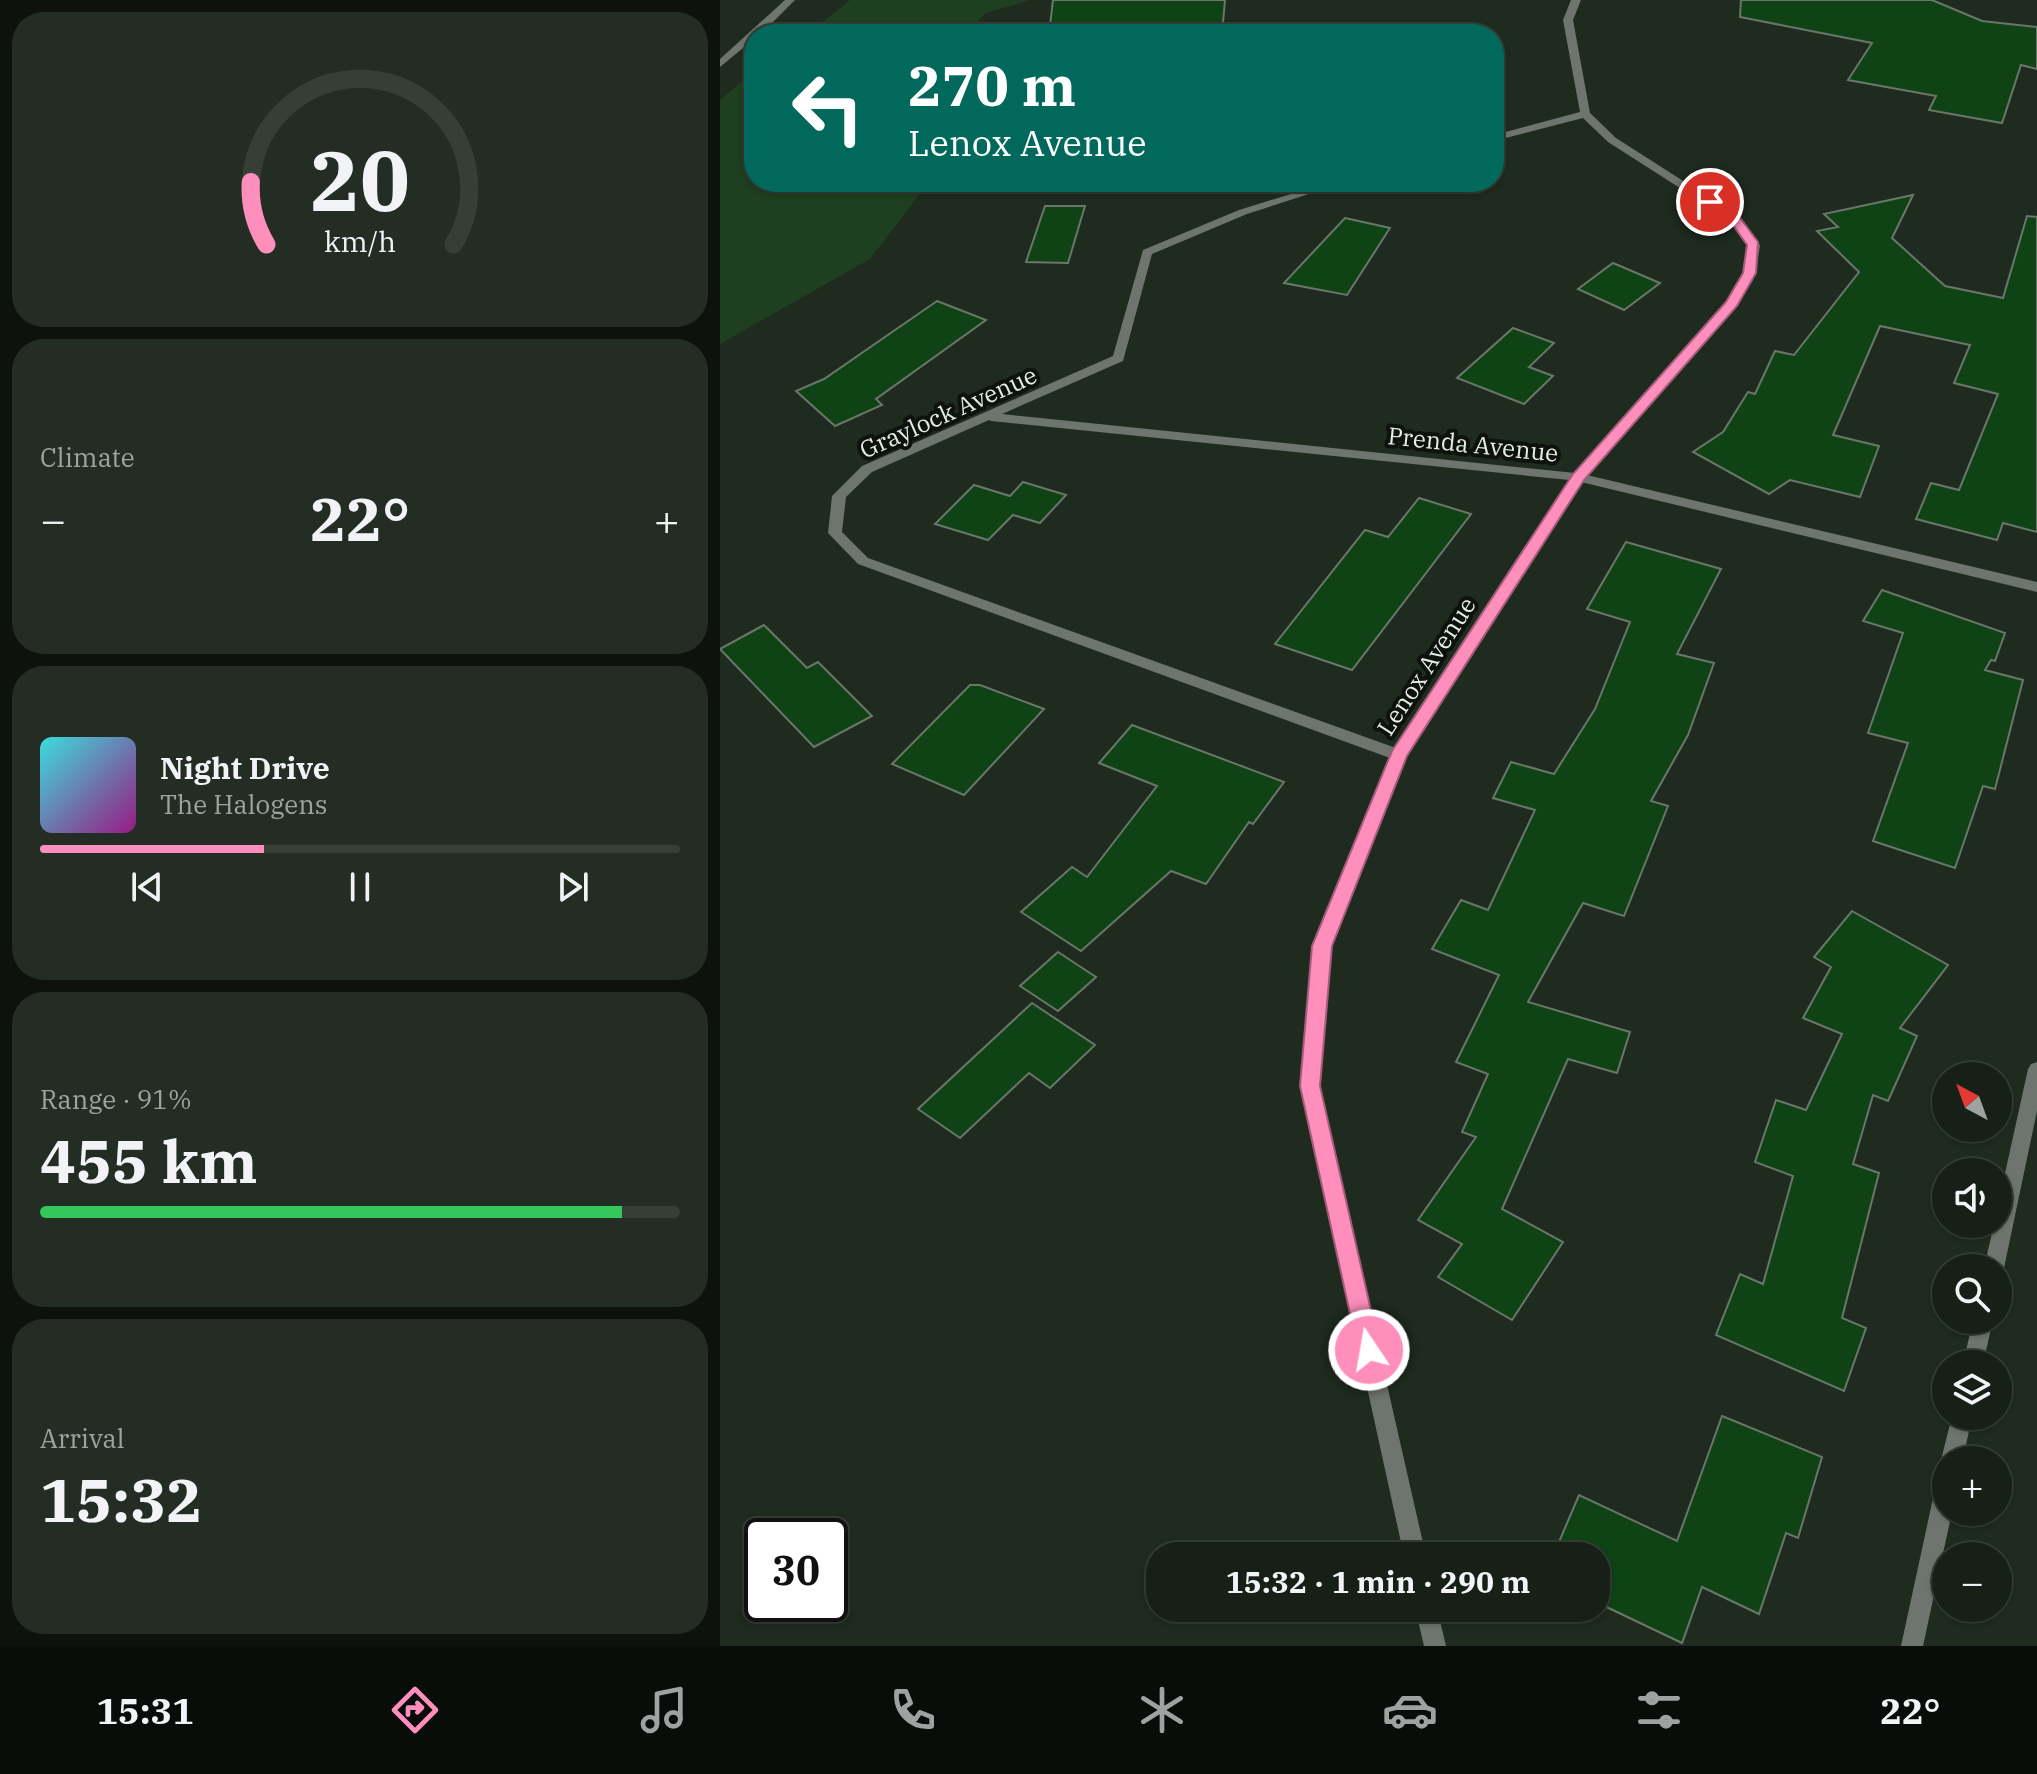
<!DOCTYPE html>
<meta charset="utf-8">
<style>
:root{--surface:#172017;--page:#242d24;--text:#f1f3f6;--muted:#9ea3a1;--line:#363e36;--accent:#fe8ebc}
body{margin:0;font-family:"IBM Plex Serif",serif;background:var(--page);color:var(--text);height:100vh;display:flex;flex-direction:column;font-size:30px;white-space:nowrap}
*{box-sizing:border-box;margin:0}
p{font-size:26px;color:var(--muted)}
.icon{flex:none;width:44px;height:44px;fill:none;stroke:currentColor;stroke-width:2;stroke-linecap:round;stroke-linejoin:round}
.map{position:relative;flex:1;overflow:hidden}
.details{display:flex;flex-direction:column;gap:12px;padding:12px;background:#0d120d;width:720px}
.details>*{flex:none}
.guide{position:absolute;left:24px;top:24px;width:760px;height:168px;border-radius:32px;box-shadow:0 2px 6px #0004,0 0 0 2px var(--line);background:#00695c;color:#fff;overflow:hidden}
.needle{width:52px;rotate:319deg}
.tools{position:absolute;left:1212px;top:1062px;display:grid;gap:16px}
.tools a{display:grid;place-items:center;width:80px;height:80px;border-radius:50%;background:var(--surface);box-shadow:0 2px 6px #0004,0 0 0 2px var(--line);font-size:40px}
.speed{position:absolute;left:24px;top:1518px;display:flex;gap:16px;font-size:40px;font-weight:700;text-align:center}
.speed>*{display:grid;place-content:center;width:104px;height:104px;border-radius:50%;background:var(--surface);box-shadow:0 2px 6px #0004,0 0 0 2px var(--line);line-height:1}
.speed .limit{border:4px solid #111;border-radius:12px;background:#fff;color:#111}
.pin{position:absolute;display:grid;place-items:center;width:68px;height:68px;color:#fff;margin:-34px;border:4px solid #fff;border-radius:50%;box-shadow:0 2px 8px #0007}
.me{position:absolute;width:88px;margin:-44px;rotate:348deg;stroke-linejoin:round;filter:drop-shadow(0 0 6px #0008)}
.turn{display:flex;align-items:center;gap:28px;height:168px;padding:0 32px;font-size:36px}
.turn .icon{width:104px;height:104px;stroke-width:2.5}
.turn b{display:block;font-size:56px;line-height:68px}
.big{font-size:60px;font-weight:700;line-height:1.1}
.details .tile{flex:1;display:flex;flex-direction:column;justify-content:center;gap:12px;min-width:0;padding:0 28px;border-radius:32px;background:var(--page)}
.details .dial{align-items:center;gap:0}
.dial svg{height:208px;overflow:visible;fill:none;stroke:var(--line);stroke-width:7;stroke-linecap:round;text-anchor:middle}
.dial text{fill:var(--text);stroke:none}
.song{display:flex;align-items:center;gap:24px}
.cover{width:96px;height:96px;border-radius:12px;background:linear-gradient(135deg,hsl(180 70% 55%),hsl(310 70% 35%))}
.played{height:8px;border-radius:4px;background:linear-gradient(90deg,var(--accent) 35%,var(--line) 35%)}
.keys{display:flex;justify-content:space-around;direction:ltr}
.heat{display:flex;justify-content:space-between;align-items:center;font-size:44px;direction:ltr}
.charge{height:12px;border-radius:6px;background:linear-gradient(90deg,#34c759 91%,var(--line) 0)}
.trip{position:absolute;left:426px;top:1542px;width:464px;height:80px;border-radius:32px;background:var(--surface);box-shadow:0 2px 6px #0004,0 0 0 2px var(--line);font-weight:700;line-height:80px;text-align:center}
.dock{display:flex;height:128px;justify-content:space-around;align-items:center;background:#090d09;color:var(--muted)}
.dock .icon{width:56px;height:56px}
.dock .selected{color:var(--accent)}
.dock b{font-size:36px;color:var(--text)}
main{display:flex;flex:1;min-height:0}
.map>svg:first-child{display:block}
.green{fill:#1e3f20}
.building{fill:#0f4316;stroke:#697669;stroke-width:2}
.lines{fill:none;stroke-linecap:round;stroke-linejoin:round}
.lane{fill:#6e746e;fill-rule:evenodd}
.street{fill:#6e746e;fill-rule:evenodd}
.route{fill:#fe8ebc;stroke:#a55c7a;stroke-width:2}
.labels{text-anchor:middle;dominant-baseline:central;stroke-width:8;stroke-linejoin:round;paint-order:stroke}
.street-label{font-size:24px;fill:#e5ede5;stroke:#0d120d}
</style>
<main>
<section class="details">
<div class="tile dial"><svg viewBox="0 0 100 80">
<path d="M14 69A42 42 0 1 1 86 69"/>
<path d="M14 69A42 42 0 0 1 8 45" stroke="#fe8ebc"/>
<text x="50" y="56" font-size="32" font-weight="700">20</text>
<text x="50" y="72" font-size="11">km/h</text>
</svg></div>
<div class="tile"><p>Climate</p>
<div class="heat"><a>−</a><b class="big">22°</b><a>+</a></div>
</div>
<div class="tile">
<div class="song"><i class="cover"></i><div><b>Night Drive</b><p>The Halogens</p></div></div>
<div class="played"></div>
<div class="keys"><svg class="icon" aria-label="previous" viewBox="0 0 24 24"><path d="M18 5L8 12l10 7zM5 5v14"/></svg><svg class="icon" aria-label="pause" viewBox="0 0 24 24"><path d="M8 5v14M16 5v14"/></svg><svg class="icon" aria-label="next" viewBox="0 0 24 24"><path d="M6 5l10 7-10 7zM19 5v14"/></svg></div>
</div>
<div class="tile"><p>Range · 91%</p><b class="big">455 km</b><div class="charge"></div></div>
<div class="tile"><p>Arrival</p><b class="big">15:32</b></div>
</section>
<div class="map">
<svg width="1317" height="1646" viewBox="0 0 1317 1646">
<rect width="100%" height="100%" fill="#1f2b1f"/>
<g class="green">
<path d="M130 0H311L266 13 246 34H88Z"/>
<path d="M34 71V182H196L199 195 150 259 0 344V100Z"/>
</g>
<g class="building">
<path d="M333 0H505L502 34H329Z"/>
<path d="M1021 0H1212L1262 21 1317 27V69L1301 65 1282 123 1209 110 1216 96 1128 80 1152 43 1020 17Z"/>
<path d="M1193 195 1172 238 1225 286 1283 298 1307 216 1317 217V532L1283 523 1277 540 1196 519 1211 483 1239 490 1278 394 1234 383 1250 345 1160 326 1113 435 1159 446 1140 497 1070 480 1049 494 973 452 1003 432 1028 392 1035 394 1055 351 1074 355 1139 272 1097 231 1118 227 1104 214Z"/>
<path d="M325 206H365L348 263 306 262Z"/>
<path d="M625 218 670 228 627 295 564 283Z"/>
<path d="M893 263 940 283 904 310 858 289Z"/>
<path d="M217 301 266 320 156 399 162 405 115 426 76 391 104 379Z"/>
<path d="M793 328 834 343 809 367 833 376 804 404 737 378Z"/>
<path d="M303 482 346 495 320 523 293 515 268 540 215 524 254 485 290 496Z"/>
<path d="M699 498 751 514 632 670 555 644 645 530 668 537Z"/>
<path d="M906 542 1001 569 957 654 994 663 968 735 931 801 948 806 904 916 863 903 808 1002 910 1032 897 1073 848 1059 782 1209 843 1242 792 1320 718 1277 742 1244 698 1220 756 1137 742 1132 768 1074 736 1062 779 975 712 949 741 900 768 910 815 810 773 798 791 762 834 774 875 709 910 622 867 609Z"/>
<path d="M1162 590 1285 633 1275 661 1271 660 1265 670 1303 680 1275 789 1263 786 1235 868 1153 841 1188 743 1148 733 1183 633 1143 621Z"/>
<path d="M44 625 87 668 98 662 152 716 94 747 0 649Z"/>
<path d="M250 685H260L324 709 244 795 172 764Z"/>
<path d="M412 725 564 782 533 824 529 822 486 884 451 871 361 951 301 912 352 867 367 877 437 786 379 763Z"/>
<path d="M1132 911 1228 965 1180 1028 1197 1036 1168 1101 1153 1095 1133 1164 1159 1173 1122 1318 1146 1328 1124 1391 996 1335 1020 1274 1043 1284 1073 1176 1035 1162 1056 1100 1086 1110 1122 1034 1083 1018 1111 967 1094 957Z"/>
<path d="M338 952 376 977 338 1011 300 986Z"/>
<path d="M312 1003 375 1045 330 1088 309 1073 240 1138 198 1109Z"/>
<path d="M1002 1416 1102 1457 1078 1538 1066 1533 1039 1614 982 1587 962 1643 876 1602V1556H833L859 1495 957 1541Z"/>
</g>
<g class="lines">
<path class="lane" d="M65 0H75L41 34H34V39L0 67V59Z"/>
<g class="street">
<path d="M851 0H861L853 20 870 113 896 138 1018 216 1040 245 1036 273 1016 306 867 475 1317 582V592L861 482 686 756 610 946 599 1086 706 1556H684L581 1086 594 946 670 758 138 564 108 533 112 496 142 466 393 356 423 250 519 210 610 182H626L527 214 432 254 403 361 282 414 855 473 1007 301 1024 273 1028 245 1010 220 888 142 863 118 774 141V135L860 112 843 20ZM269 420 271 421 849 480 676 748 148 558 122 532 126 497 152 472Z"/>
<path d="M1317 1062V1111L1284 1268 1278 1275V1268H1264L1274 1224H1278V1205L1308 1069 1311 1064Z"/>
<path d="M1253 1320H1273L1263 1364H1243Z"/>
<path d="M1232 1416H1252L1243 1460H1226V1468L1221 1460Z"/>
<path d="M1226 1478V1512H1232L1203 1646H1181L1215 1489 1218 1482Z"/>
<path d="M695 1608H717L726 1646H704Z"/>
</g>
</g>
<path class="route" d="M985 200H994L1018 215 1038 242 1036 273 1017 306 864 480 687 756 612 946 600 1086 660 1350 657 1358 649 1361 641 1358 638 1350 580 1086 592 946 672 751 853 474 1006 302 1023 273 1027 245 1010 221 985 205Z"/>
<g class="labels">
<g class="street-label">
<text transform="translate(228 412) rotate(-24)">Graylock Avenue</text>
<text transform="translate(753 444) rotate(6)">Prenda Avenue</text>
<text transform="translate(706 666) rotate(-57)">Lenox Avenue</text>
</g>
</g>
</svg>
<div class="tools">
<a><svg class="needle" viewBox="-14 -14 28 28"><path d="M0-13l5 13h-10z" fill="#e53935"/><path d="M0 13l5-13h-10z" fill="#9ea3a1"/></svg></a>
<a><svg class="icon" aria-label="sound" viewBox="0 0 24 24"><path d="M4 9h4l5-4v14l-5-4H4zM17 9q2 3 0 6"/></svg></a>
<a><svg class="icon" aria-label="search" viewBox="0 0 24 24"><circle cx="10" cy="10" r="6"/><path d="M15 15l6 6"/></svg></a>
<a><svg class="icon" aria-label="layers" viewBox="0 0 24 24"><path d="M12 4l9 5-9 5-9-5zM3 14l9 5 9-5"/></svg></a>
<a>+</a>
<a>−</a>
</div>
<div class="speed"><div class="limit">30</div></div>
<div class="pin" style="left:990px;top:202px;background:#d93025"><svg class="icon" aria-label="arrive" viewBox="0 0 24 24"><path d="M6 21V4h12l-3 4 3 4H6"/></svg></div>
<svg class="me" style="left:649px;top:1350px" viewBox="-20 -20 40 40"><circle r="17" fill="#fe8ebc" stroke="#fff" stroke-width="3"/><path d="M0-11L8 9 0 5-8 9z" fill="#fff"/></svg>
<div class="trip">15:32 · 1 min · 290 m</div>
<div class="guide">
<div class="turn"><svg class="icon" aria-label="left" viewBox="0 0 24 24"><path d="M17 20v-9H6M10 6l-5 5 5 5"/></svg><div><b>270 m</b>Lenox Avenue</div></div>
</div>
</div>
</main>
<nav class="dock">
<b>15:31</b>
<svg class="icon selected" aria-label="directions" viewBox="0 0 24 24"><path d="M12 3l9 9-9 9-9-9zM9 14v-3h6M13 9l2 2-2 2"/></svg>
<svg class="icon" aria-label="music" viewBox="0 0 24 24"><path d="M9 18V5l10-2v13"/><circle cx="6" cy="18" r="3"/><circle cx="16" cy="16" r="3"/></svg>
<svg class="icon" aria-label="phone" viewBox="0 0 24 24"><path d="M5 4h4l2 5-3 2q2 4 5 5l2-3 5 2v4C11 20 4 13 5 4z"/></svg>
<svg class="icon" aria-label="climate" viewBox="0 0 24 24"><path d="M12 3v18M4 7l16 10M4 17L20 7"/></svg>
<svg class="icon" aria-label="car" viewBox="0 0 24 24"><path d="M5 17H2v-5l4-1 3-4h7l3 4 3 1v5h-3M9 17h6M6 11h13"/><circle cx="7" cy="17" r="2"/><circle cx="17" cy="17" r="2"/></svg>
<svg class="icon" aria-label="filters" viewBox="0 0 24 24"><path d="M4 7h16M4 17h16"/><circle cx="9" cy="7" r="2"/><circle cx="15" cy="17" r="2"/></svg>
<b>22°</b>
</nav>
